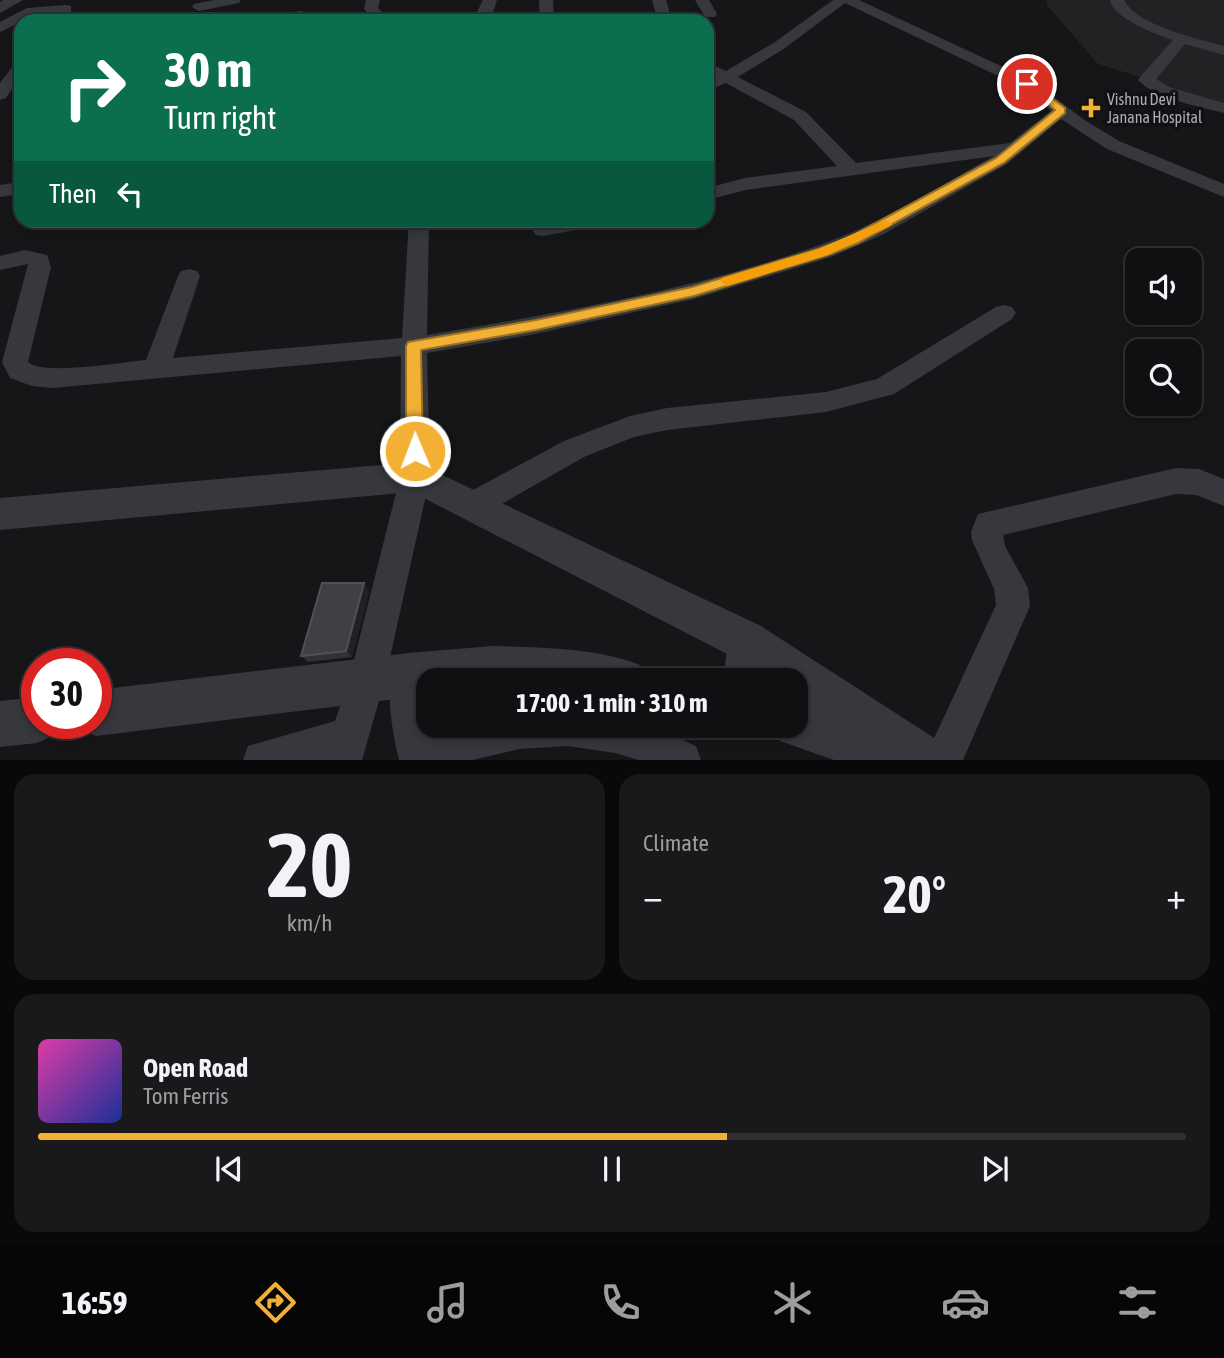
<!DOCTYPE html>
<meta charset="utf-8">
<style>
:root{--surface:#101012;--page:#19191b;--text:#f1f3f6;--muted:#9c9d9f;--line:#303032;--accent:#f2b134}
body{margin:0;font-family:"Asap Condensed",sans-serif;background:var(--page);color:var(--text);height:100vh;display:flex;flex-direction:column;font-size:26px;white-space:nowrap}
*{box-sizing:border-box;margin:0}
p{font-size:23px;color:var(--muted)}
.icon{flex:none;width:38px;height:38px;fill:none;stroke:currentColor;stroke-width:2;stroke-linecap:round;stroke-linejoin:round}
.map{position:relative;height:760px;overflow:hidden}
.sheet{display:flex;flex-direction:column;gap:14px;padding:14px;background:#09090a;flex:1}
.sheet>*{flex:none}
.hud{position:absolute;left:14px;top:14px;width:700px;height:214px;border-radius:21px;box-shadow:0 4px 10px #0003,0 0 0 2px var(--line);background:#0b6e4f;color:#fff;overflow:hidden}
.buttons{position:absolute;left:1125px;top:248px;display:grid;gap:14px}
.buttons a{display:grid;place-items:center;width:77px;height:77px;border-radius:14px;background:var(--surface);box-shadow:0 4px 10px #0003,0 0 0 2px var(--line);font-size:35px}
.speed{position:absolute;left:21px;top:648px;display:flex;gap:14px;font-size:35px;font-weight:700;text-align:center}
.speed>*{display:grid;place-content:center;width:91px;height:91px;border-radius:50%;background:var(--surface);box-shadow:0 4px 10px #0003,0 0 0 2px var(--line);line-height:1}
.speed .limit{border:10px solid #d22;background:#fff;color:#111}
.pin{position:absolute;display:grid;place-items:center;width:60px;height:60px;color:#fff;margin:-30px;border:4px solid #fff;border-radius:50%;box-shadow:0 2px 7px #0007}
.me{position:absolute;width:77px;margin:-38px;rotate:359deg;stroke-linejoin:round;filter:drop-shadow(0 0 5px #0008)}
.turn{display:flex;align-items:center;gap:24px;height:147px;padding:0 35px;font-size:32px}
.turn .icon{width:91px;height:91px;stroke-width:2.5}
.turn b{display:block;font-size:49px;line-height:60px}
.then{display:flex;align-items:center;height:66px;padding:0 35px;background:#0003;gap:14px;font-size:26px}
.big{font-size:52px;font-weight:700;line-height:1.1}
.sheet .tile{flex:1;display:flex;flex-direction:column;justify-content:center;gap:10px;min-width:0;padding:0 24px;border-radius:21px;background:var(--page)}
.sheet .dial{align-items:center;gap:0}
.dial b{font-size:91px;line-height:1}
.song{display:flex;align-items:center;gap:21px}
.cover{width:84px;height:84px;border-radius:10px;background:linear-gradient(135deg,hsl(320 70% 55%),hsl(230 70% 35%))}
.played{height:7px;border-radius:4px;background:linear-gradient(90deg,var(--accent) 60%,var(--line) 60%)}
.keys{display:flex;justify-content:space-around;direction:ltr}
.heat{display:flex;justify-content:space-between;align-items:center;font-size:38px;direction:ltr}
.sheet .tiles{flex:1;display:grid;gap:14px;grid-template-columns:1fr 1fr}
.tile:last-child{grid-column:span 2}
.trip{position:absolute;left:416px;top:668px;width:392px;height:70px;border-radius:21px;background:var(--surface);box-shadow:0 4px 10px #0003,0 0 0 2px var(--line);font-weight:700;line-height:70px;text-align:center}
.tab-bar{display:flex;height:112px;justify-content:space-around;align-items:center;background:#060607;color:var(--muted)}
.tab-bar .icon{width:49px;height:49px}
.tab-bar .selected{color:var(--accent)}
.tab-bar b{font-size:32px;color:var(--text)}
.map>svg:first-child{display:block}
.built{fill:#222225}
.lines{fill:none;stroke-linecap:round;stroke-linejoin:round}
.minor{fill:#37383d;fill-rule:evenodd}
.tertiary{fill:#37383d;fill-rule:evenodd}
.wall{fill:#323236}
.shaded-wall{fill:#212124}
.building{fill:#3f3f44;stroke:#4f5156;stroke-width:2}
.route{fill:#f2b134;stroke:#9d7322;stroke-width:2}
.slow{fill:#f59e0b}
.poi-dot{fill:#f2b134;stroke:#111113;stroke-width:2.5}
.labels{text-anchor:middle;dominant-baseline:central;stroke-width:7;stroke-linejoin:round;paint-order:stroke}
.far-poi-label{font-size:16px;fill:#a8adb8;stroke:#111113;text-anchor:start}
</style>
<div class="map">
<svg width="1224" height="760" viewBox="0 0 1224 760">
<rect width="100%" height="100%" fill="#161618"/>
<path class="built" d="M1047 0H1224V103L1098 64 1047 5Z"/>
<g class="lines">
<g class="minor">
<path d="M214 0H241L239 3 199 11 192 7 194 4Z"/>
<path d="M366 0H380L378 8 385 15 400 21H375L364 9Z"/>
<path d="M483 0H497L493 12 486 19 427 21 434 17 477 12Z"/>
<path d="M539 0H553L554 21H540Z"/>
<path d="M652 0H666L672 21H658Z"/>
<path d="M695 0H709L717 14 715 17H705Z"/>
<path d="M833 0H859L1033 81 1083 119 1119 141 1224 184V197L1107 149 1061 119 1007 164 882 235 831 257 694 299 535 334 427 353 430 477 385 680 362 760H243L248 746 335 721 349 680 400 477 401 356 52 388 32 386 10 378 2 362 28 264 0 270V256L25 250 47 255 51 267 28 362C43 376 123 362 146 360L178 276 181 271 189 269 197 271 200 276 173 358 402 338 409 220H429L427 335C557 313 689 291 814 247 877 226 936 188 994 156L746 190 707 200V188L745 178 837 166 794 120 726 83 714 88 707 84 708 80 714 77 707 73V62L726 71 775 42ZM845 3 1021 87 1051 111 1010 143 856 163 806 112 738 77 785 48Z"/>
<path d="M1110 0H1124C1136 25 1198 39 1224 46V55L1185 44 1156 79 1170 87 1224 103V113C1200 107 1154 98 1138 80L1140 77 1173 40C1156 34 1114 19 1110 0Z"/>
<path d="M66 5 71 6V12L35 15 0 32V22L27 8Z"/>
<path d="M300 11 305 12V18L256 21 263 17Z"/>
<path d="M21 60V76L6 98 0 100V83L16 62Z"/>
<path d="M21 182V194L0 197V185Z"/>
<path d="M560 220H607L597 226 543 236 536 235 532 230 536 225Z"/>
<path d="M1004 305 1012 307 1016 313 1012 319 894 394 826 412 667 430 634 437 584 457 484 514 473 518 462 514 458 505 462 496 564 441 630 416 667 408 826 392 877 379 996 307Z"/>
<path d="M1176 468 1199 469 1224 479V506L1196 495 1176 494 1003 535 1005 546 1028 588 1030 606 963 760H924L996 605 994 589 972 540 971 532 978 514Z"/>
<path d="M746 623 758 629 764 641 759 681H723L728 641 734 629Z"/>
<path d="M409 657 422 662C432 686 426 712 432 735L457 726H652L696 746 701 760H639L615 753 568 746 519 749 473 760H399C392 729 384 692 396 662Z"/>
</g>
<g class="tertiary">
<path d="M3 0H23L0 13V2Z"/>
<path d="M415 462 761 626 942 743 948 760H834L780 741 774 726H796V702L801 704 796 700V681H767L731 656 412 492 0 530V498Z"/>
<path d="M493 646C541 648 594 647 640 665L646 681H429V695L96 736 80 729 77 723H96V690L409 653Z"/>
<path d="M37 697V723H59L53 736 37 743 0 747V701Z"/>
</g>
</g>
<path class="wall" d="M369 591 352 657 308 662 301 656Z"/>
<path class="shaded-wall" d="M364 583 369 591 352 657 346 651Z"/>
<path class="building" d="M322 583H364L346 651 301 656Z"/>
<path class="route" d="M1024 82H1031L1065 108V113L1004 163 858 243 828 255 694 296 536 330 421 350 423 451 421 456 415 458 408 456 406 451V346L408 342 536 320 692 287 818 249 848 238 996 158 1055 110 1024 86Z"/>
<path class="slow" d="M886 220 892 224 890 226 828 255 727 286 720 281 722 278 818 249Z"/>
<path class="poi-dot" d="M1087.5 97.5h7v7h7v7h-7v7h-7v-7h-7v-7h7z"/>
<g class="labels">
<g class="far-poi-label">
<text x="1107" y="99">Vishnu Devi<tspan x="1107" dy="18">Janana Hospital</tspan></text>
</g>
</g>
</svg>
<div class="buttons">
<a><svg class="icon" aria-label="sound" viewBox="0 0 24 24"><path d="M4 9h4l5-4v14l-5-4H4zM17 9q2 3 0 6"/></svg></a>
<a><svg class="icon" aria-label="search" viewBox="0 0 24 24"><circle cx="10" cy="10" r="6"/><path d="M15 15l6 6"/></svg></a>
</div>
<div class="speed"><div class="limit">30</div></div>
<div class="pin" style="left:1027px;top:84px;background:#d93025"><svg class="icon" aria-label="arrive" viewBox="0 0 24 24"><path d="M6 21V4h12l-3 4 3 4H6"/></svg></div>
<svg class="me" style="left:415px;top:451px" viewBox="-20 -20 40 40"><circle r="17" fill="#f2b134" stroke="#fff" stroke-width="3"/><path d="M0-11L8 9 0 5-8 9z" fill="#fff"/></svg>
<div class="trip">17:00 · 1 min · 310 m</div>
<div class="hud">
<div class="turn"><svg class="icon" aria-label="right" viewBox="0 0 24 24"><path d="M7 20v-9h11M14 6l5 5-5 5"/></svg><div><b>30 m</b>Turn right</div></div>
<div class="then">Then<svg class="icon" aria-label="left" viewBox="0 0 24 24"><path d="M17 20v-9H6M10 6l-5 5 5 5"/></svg></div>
</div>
</div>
<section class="sheet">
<div class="tiles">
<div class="tile dial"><b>20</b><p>km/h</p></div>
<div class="tile"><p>Climate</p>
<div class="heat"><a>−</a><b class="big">20°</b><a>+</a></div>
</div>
<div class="tile">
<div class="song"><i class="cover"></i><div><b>Open Road</b><p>Tom Ferris</p></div></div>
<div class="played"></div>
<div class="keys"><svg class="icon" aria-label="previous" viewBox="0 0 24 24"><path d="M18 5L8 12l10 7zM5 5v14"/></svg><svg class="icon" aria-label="pause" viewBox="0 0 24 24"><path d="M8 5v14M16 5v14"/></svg><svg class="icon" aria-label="next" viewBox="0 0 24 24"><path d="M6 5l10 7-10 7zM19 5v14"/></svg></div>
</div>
</div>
</section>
<nav class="tab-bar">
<b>16:59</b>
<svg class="icon selected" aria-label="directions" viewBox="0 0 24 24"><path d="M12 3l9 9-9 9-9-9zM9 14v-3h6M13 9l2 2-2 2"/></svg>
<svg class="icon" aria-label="music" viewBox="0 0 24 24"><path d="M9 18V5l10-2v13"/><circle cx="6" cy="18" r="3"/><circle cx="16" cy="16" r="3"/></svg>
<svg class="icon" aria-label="phone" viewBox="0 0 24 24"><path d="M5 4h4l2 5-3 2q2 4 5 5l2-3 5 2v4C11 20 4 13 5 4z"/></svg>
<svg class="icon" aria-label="climate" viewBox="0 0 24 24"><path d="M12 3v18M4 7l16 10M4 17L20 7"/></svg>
<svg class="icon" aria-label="car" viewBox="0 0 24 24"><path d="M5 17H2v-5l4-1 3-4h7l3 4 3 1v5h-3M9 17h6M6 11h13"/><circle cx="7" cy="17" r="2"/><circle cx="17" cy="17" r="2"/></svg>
<svg class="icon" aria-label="filters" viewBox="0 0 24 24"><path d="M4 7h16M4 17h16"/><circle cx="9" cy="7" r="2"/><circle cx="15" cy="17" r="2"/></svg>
</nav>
